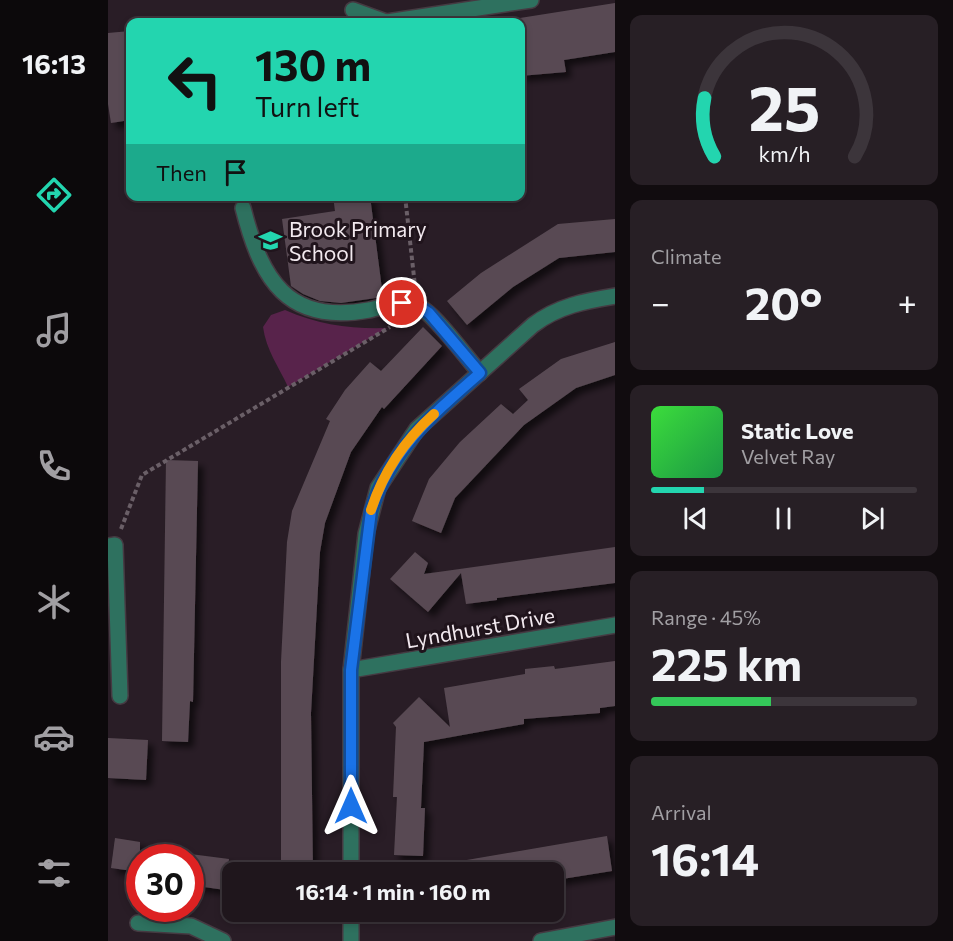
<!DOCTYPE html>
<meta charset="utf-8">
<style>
:root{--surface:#1f161c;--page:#271f25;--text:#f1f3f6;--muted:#a19fa3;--line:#3c353b;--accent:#23d5af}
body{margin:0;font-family:Commissioner,sans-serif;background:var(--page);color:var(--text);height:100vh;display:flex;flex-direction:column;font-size:22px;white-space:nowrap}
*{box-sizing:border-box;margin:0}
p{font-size:20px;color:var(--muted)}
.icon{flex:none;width:33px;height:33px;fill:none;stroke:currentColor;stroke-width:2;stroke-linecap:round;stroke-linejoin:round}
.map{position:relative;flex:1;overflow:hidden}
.side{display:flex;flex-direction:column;gap:15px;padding:15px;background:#110c0f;width:338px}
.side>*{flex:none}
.hud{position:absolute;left:18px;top:18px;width:399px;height:183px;border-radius:12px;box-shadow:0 3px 9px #0003,0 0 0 2px var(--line);background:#23d5af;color:#111;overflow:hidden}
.speed{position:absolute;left:18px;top:844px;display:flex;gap:12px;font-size:30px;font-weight:700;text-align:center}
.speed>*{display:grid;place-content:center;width:78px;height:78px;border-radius:50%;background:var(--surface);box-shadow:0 3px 9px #0003,0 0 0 2px var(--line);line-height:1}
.speed .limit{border:9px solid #d22;background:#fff;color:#111}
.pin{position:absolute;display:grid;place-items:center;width:51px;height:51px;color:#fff;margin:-26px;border:3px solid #fff;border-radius:50%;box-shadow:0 2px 6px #0007}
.me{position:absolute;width:66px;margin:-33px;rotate:0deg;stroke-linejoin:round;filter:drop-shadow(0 0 4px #0008)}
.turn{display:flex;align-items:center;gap:21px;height:126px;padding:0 30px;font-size:27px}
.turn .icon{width:78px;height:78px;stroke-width:2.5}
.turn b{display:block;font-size:42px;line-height:51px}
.then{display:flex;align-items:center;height:57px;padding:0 30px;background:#0003;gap:12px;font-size:22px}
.big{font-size:45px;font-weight:700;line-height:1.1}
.side .tile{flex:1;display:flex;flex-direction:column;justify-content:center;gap:9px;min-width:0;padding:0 21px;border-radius:12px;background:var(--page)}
.side .dial{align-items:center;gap:0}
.dial svg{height:156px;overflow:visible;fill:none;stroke:var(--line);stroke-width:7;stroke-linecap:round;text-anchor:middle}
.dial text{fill:var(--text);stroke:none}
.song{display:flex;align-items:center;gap:18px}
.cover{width:72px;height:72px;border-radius:9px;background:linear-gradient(135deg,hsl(120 70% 55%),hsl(140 70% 35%))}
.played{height:6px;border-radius:3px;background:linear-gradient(90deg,var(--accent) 20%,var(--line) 20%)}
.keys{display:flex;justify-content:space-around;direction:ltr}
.heat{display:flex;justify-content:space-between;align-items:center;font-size:33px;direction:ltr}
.charge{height:9px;border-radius:4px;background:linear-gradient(90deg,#34c759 45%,var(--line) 0)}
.trip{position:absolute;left:114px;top:862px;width:342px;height:60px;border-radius:12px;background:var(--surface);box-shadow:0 3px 9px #0003,0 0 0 2px var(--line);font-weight:700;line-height:60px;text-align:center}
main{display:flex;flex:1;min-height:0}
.tab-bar{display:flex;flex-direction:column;width:108px;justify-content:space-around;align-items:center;background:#0c090b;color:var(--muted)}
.tab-bar .icon{width:42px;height:42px}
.tab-bar .on{color:var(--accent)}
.tab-bar b{font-size:27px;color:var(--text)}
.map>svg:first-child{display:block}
.green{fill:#58234b}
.building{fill:#584a53;filter:url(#shadow)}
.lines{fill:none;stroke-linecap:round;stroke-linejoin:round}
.minor-casing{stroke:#453a42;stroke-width:18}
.path{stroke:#6a5f67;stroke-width:4;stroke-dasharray:4.5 3;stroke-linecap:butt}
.minor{stroke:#2e715f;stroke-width:15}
.route-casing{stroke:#114b97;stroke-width:15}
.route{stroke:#1a73e8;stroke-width:10}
.slow{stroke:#f59e0b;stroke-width:10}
.labels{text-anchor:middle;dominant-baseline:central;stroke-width:6;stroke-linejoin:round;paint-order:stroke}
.poi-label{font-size:21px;fill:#f2e9ef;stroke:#20141c;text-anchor:start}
.street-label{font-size:21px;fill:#f2e9ef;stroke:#20141c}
</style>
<main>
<nav class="tab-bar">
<b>16:13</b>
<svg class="icon on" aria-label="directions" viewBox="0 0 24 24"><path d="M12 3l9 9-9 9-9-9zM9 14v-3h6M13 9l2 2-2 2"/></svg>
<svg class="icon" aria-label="music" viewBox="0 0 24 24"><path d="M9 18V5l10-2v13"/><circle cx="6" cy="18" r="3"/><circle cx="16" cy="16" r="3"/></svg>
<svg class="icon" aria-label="phone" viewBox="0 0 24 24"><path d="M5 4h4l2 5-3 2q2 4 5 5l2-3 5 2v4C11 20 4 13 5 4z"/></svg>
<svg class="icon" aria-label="climate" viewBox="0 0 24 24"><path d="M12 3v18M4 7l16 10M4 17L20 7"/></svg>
<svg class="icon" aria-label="car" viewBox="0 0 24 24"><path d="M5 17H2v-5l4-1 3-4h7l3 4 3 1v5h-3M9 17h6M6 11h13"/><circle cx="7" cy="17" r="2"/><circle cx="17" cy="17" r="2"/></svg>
<svg class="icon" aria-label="filters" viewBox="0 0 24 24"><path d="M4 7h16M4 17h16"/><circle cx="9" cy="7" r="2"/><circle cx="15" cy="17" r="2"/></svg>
</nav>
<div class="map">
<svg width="508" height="941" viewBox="0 0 508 941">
<defs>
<filter id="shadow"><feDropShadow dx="5.5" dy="5.5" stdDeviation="3" flood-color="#0009"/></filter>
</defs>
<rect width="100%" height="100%" fill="#291d26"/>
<path class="green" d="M177 310C211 325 243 329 279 328L180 387C171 367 158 350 155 327L163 315Z"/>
<g class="building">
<path d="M507 3V52L456 60 458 72 412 76V18Z"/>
<path d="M22 31V120L3 123 0 104V33Z"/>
<path d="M225 196H262L275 297 233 303 212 301 195 294 183 286 174 219 227 211Z"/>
<path d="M507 219V252L451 258 405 287 359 325 339 301 373 273 450 224Z"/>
<path d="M315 327 334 346 276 409 274 407 243 452 217 523 212 552 203 713 205 873H173V662L179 542 184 511 222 421 218 419 237 390 262 362 273 371Z"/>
<path d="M507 342V375L468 388 416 425 347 498 333 533 304 521 321 479 352 442 393 404 405 414 420 400 411 389 453 359Z"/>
<path d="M58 460 90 461 85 702 82 701 80 742 54 741Z"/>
<path d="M507 547V583L389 598V600L358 604 353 573 320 612 282 579 307 552 320 563 316 574Z"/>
<path d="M507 661V706L492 708V713L416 719V724L316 742 313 808H317L315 856 286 855 289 797H285L288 727 285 723 311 697 342 727 336 688 417 674V669L446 666 447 669Z"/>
<path d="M0 738 40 740 38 780 0 778Z"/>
<path d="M499 836 504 871 448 880 447 873H348L347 862Z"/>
<path d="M7 838 32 842V872L3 868Z"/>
<path d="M82 854 121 859 117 890 82 885Z"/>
</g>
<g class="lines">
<defs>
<g id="minor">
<path d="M245 10 278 22"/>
<path d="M279 22 423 0"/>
<path d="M135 208C153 279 179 325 261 310 276 307 296 299 310 306 327 314 358 357 372 373"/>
<path d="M0 546 7 545 12 696"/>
<path d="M243 670 508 625"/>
<path d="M243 873V670L258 534 270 488 309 429 425 325C450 306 477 301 508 296"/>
<path d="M243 912V941"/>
<path d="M30 923 83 926 115 941"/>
<path d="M433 941 508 927"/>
</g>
</defs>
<use href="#minor" class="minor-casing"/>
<g class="path">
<path d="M297 196 307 286"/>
<path d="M13 529 34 475 282 327"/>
</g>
<use href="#minor" class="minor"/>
</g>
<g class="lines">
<defs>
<path id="route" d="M243 806V670L263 511C282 450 325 414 372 373L321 313 309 305 294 303"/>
</defs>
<use href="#route" class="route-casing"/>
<use href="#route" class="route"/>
<path class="slow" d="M263 510C275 473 297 440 326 414"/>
</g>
<defs>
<symbol id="school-bare" viewBox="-9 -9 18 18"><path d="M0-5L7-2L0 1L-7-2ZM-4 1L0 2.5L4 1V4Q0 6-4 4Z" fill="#23d5af" stroke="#20141c" stroke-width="2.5" paint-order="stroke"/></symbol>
</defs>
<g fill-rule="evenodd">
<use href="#school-bare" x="146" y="224" width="33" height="33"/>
</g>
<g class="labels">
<g class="poi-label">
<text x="181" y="228">Brook Primary<tspan x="181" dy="24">School</tspan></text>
</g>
<g class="street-label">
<text transform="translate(372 627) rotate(-10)">Lyndhurst Drive</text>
</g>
</g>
</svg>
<div class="speed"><div class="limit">30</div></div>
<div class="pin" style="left:294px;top:303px;background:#d93025"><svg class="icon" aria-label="arrive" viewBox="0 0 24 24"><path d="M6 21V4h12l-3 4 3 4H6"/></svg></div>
<svg class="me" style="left:243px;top:806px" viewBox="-20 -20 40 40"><path d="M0-17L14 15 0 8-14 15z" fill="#1a73e8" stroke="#fff" stroke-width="4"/></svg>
<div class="trip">16:14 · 1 min · 160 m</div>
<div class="hud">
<div class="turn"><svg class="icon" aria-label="left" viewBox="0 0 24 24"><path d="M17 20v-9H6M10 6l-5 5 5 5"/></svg><div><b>130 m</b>Turn left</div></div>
<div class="then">Then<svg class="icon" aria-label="arrive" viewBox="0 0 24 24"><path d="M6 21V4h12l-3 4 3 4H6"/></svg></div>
</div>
</div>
<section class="side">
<div class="tile dial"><svg viewBox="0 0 100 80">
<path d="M14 69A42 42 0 1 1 86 69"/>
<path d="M14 69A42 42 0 0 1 9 39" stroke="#23d5af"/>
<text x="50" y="56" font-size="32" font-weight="700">25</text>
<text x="50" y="72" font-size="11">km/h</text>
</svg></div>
<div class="tile"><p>Climate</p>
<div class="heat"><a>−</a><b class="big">20°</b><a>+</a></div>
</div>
<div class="tile">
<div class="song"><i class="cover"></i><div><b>Static Love</b><p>Velvet Ray</p></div></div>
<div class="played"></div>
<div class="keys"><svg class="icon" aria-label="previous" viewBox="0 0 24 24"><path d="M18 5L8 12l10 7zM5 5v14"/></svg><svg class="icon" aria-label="pause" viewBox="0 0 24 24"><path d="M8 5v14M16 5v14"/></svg><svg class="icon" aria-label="next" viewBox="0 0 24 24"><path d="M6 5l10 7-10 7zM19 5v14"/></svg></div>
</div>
<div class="tile"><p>Range · 45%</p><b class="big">225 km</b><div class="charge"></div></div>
<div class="tile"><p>Arrival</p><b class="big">16:14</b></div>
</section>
</main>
